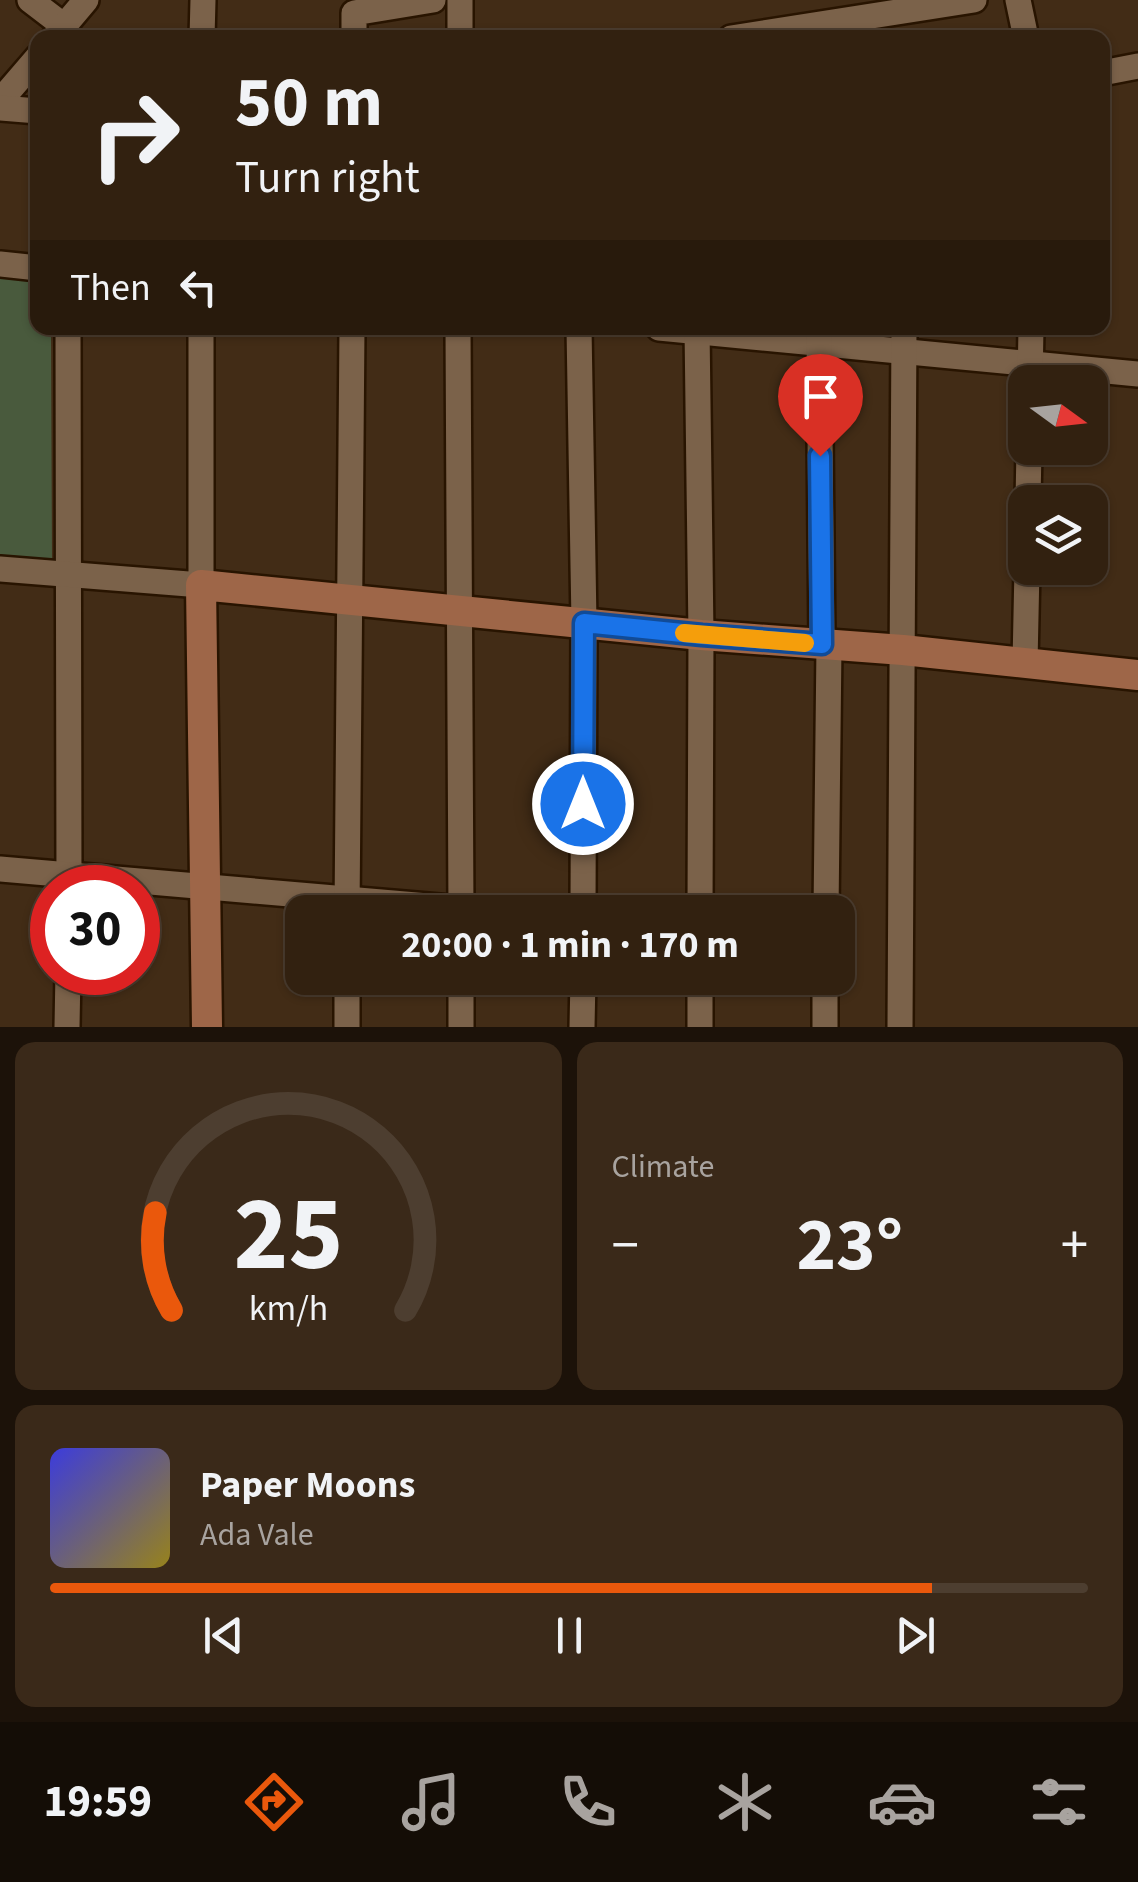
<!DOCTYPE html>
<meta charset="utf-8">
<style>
:root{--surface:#322110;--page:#3a2919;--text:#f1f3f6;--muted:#a8a39f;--line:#4d3e30;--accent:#ea580c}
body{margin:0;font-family:"Source Sans 3",sans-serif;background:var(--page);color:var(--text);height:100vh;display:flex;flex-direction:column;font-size:38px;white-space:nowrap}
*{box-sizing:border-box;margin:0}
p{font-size:32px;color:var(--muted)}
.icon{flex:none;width:55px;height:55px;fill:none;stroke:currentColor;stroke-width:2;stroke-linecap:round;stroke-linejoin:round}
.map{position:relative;height:1027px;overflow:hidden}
.panel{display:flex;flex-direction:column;gap:15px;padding:15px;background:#1c1209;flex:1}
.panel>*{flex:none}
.banner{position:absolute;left:30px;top:30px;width:1080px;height:305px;border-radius:20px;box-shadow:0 2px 8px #0004,0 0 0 2px var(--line);background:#322110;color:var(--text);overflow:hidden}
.needle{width:65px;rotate:105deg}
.fabs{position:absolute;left:1008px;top:365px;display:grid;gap:20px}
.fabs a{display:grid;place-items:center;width:100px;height:100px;border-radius:20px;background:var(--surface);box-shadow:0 2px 8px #0004,0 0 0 2px var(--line);font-size:50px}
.speed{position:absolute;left:30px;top:865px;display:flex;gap:20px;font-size:50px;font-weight:700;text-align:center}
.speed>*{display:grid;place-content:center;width:130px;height:130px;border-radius:50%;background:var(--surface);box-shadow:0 2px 8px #0004,0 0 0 2px var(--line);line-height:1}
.speed .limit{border:15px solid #d22;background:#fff;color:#111}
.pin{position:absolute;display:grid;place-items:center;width:85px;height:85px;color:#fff;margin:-102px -42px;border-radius:50% 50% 50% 0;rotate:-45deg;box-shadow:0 0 10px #0007}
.pin .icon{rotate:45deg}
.me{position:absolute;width:110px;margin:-55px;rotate:0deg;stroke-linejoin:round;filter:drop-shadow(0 0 8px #0008)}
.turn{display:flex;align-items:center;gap:35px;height:210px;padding:0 40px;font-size:45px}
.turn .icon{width:130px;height:130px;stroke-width:2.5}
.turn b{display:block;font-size:70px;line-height:85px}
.then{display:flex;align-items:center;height:95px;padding:0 40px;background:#0003;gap:20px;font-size:38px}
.big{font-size:75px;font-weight:700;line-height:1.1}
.panel .card{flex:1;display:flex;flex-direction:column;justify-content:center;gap:15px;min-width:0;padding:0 35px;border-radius:20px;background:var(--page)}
.panel .dial{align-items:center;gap:0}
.dial svg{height:260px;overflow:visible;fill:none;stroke:var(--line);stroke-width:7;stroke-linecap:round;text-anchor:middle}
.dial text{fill:var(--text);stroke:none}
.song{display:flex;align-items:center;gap:30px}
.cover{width:120px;height:120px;border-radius:15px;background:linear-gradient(135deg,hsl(240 70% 55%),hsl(50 70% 35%))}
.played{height:10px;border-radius:5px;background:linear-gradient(90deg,var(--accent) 85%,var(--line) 85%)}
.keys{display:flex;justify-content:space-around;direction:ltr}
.heat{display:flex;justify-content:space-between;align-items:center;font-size:55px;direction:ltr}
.panel .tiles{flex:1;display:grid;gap:15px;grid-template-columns:1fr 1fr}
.card:last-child{grid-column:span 2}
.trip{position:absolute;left:285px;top:895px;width:570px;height:100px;border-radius:20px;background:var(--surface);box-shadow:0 2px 8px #0004,0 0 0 2px var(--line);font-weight:700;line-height:100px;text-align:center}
.dock{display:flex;height:160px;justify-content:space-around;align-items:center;background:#140d06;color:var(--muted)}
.dock .icon{width:70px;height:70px}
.dock .current{color:var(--accent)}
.dock b{font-size:45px;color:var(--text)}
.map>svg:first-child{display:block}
.green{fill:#495a3d}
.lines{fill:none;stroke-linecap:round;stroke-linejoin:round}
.street-casing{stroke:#281400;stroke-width:30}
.secondary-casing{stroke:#281400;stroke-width:35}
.street{stroke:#7b624a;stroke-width:25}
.secondary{stroke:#9e6648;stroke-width:30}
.route-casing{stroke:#114b97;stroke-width:25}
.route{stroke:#1a73e8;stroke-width:18}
.slow{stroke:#f59e0b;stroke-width:18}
</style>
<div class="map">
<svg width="1138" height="1027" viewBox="0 0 1138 1027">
<rect width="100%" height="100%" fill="#422c16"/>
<path class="green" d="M0 274 37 275 38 328H51L52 563 0 558Z"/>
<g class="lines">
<defs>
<g id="street">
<path d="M30 0 64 26"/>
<path d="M1018 0 1026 38"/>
<path d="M54 38 86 0"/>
<path d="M202 38 203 0"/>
<path d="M354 38V13L433 0"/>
<path d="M460 38V0"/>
<path d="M731 38 974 0"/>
<path d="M1102 73 1138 66"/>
<path d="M0 101 38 57"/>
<path d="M0 108 38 111"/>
<path d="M0 264 38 268"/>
<path d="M68 328 69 888"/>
<path d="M458 328 461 912"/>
<path d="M579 328 584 623 583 912"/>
<path d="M659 328 1138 374"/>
<path d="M697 328 701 635 700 912"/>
<path d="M819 328 822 644"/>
<path d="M1030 382 1031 328"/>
<path d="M1028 502 1029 448"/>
<path d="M0 569 201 585V328"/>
<path d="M1025 663 1027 568"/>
<path d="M0 869 498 912"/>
<path d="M347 912 352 328"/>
<path d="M826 912 829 645"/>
<path d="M461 978V1027"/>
<path d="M67 1027 68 972"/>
<path d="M347 1027V978"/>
<path d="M582 1027 583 978"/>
<path d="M700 1027V978"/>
<path d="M825 1027V978"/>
<path d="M900 1027 904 328"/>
</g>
<path id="secondary" d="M207 1027 201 585 701 635 903 650 1138 675"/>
</defs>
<use href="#street" class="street-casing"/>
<use href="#secondary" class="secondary-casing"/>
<use href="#street" class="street"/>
<use href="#secondary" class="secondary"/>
</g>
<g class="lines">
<defs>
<path id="route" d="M583 804 584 623 702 635 822 644 820 456"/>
</defs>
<use href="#route" class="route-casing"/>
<use href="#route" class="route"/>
<path class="slow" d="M684 633 805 643"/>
</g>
</svg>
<div class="fabs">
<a><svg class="needle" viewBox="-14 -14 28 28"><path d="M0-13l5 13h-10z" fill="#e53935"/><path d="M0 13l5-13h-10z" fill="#a8a39f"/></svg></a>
<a><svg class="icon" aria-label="layers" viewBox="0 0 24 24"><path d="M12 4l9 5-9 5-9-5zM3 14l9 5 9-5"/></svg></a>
</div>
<div class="speed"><div class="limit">30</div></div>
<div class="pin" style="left:820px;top:456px;background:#d93025"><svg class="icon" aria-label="arrive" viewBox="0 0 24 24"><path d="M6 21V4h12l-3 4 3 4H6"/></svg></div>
<svg class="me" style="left:583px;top:804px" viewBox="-20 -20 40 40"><circle r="17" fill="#1a73e8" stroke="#fff" stroke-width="3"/><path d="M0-11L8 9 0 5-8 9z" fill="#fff"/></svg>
<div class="trip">20:00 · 1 min · 170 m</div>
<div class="banner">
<div class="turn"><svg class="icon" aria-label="right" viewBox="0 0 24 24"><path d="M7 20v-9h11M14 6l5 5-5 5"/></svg><div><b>50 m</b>Turn right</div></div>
<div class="then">Then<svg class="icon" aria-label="left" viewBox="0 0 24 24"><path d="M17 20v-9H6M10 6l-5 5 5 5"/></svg></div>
</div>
</div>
<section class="panel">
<div class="tiles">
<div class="card dial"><svg viewBox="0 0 100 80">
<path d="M14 69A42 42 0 1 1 86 69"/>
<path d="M14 69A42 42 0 0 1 9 39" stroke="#ea580c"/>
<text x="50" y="56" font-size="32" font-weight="700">25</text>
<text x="50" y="72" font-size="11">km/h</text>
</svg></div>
<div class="card"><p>Climate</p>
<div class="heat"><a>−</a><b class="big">23°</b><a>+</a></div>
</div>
<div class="card">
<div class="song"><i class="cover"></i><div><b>Paper Moons</b><p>Ada Vale</p></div></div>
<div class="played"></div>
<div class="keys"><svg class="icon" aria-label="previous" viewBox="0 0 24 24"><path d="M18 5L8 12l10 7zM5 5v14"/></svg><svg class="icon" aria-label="pause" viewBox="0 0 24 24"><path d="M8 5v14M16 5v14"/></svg><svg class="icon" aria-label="next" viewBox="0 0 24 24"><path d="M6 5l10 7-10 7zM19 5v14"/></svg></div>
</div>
</div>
</section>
<nav class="dock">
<b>19:59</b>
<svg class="icon current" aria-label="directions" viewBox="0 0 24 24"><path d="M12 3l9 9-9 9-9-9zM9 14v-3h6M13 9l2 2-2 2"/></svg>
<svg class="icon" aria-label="music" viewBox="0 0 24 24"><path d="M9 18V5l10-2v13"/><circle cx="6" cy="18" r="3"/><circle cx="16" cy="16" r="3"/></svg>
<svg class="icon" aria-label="phone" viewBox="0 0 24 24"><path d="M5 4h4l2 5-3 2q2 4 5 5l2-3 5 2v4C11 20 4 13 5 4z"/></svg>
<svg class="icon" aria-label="climate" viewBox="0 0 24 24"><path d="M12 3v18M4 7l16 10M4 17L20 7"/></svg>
<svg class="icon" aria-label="car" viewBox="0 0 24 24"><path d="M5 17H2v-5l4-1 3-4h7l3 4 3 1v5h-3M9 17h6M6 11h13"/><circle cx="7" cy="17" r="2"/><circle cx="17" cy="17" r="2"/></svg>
<svg class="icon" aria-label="filters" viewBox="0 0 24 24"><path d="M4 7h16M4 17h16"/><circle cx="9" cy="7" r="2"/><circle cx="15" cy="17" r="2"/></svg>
</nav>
